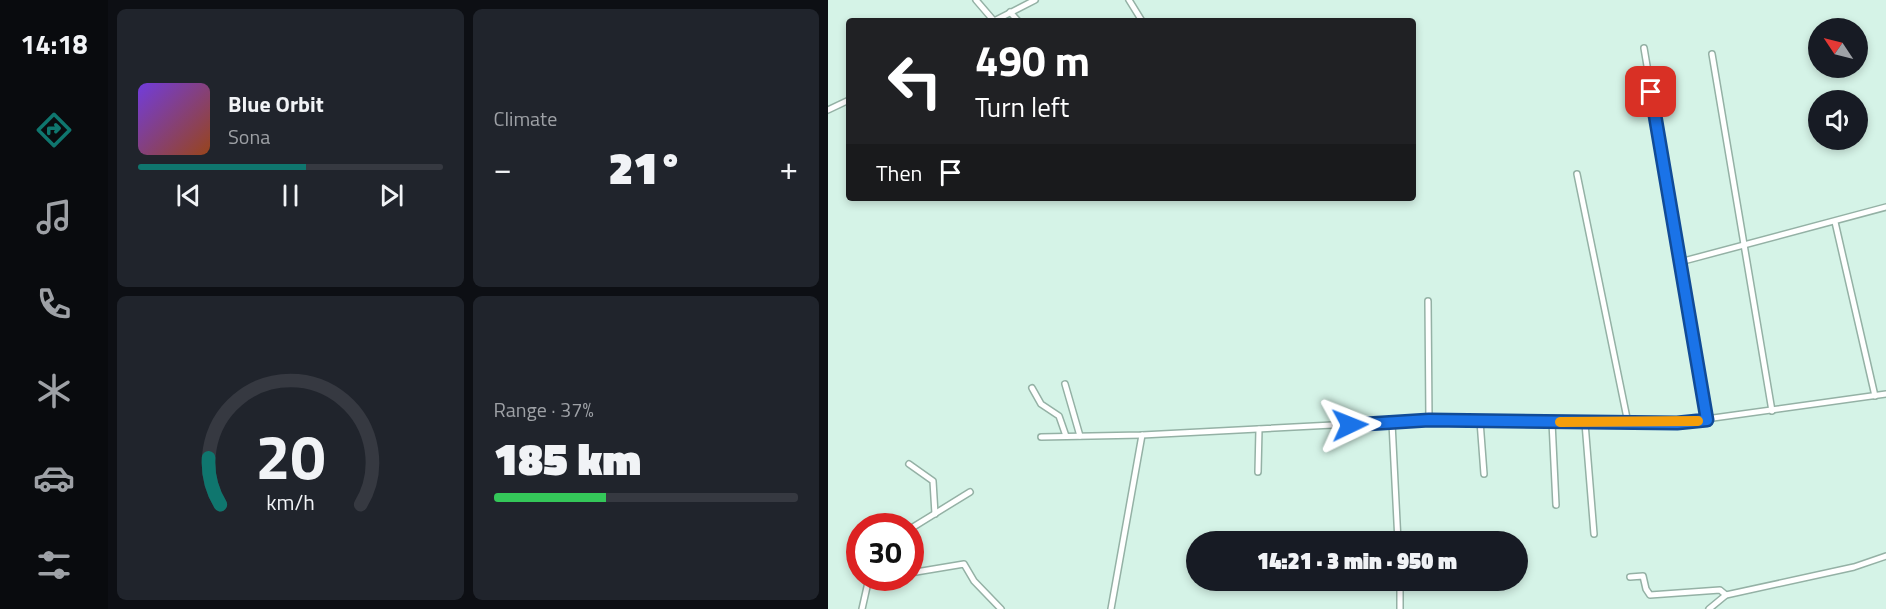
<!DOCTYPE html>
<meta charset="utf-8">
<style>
:root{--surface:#171b24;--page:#20242c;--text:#f1f3f6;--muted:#9ea1a6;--line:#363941;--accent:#0f766e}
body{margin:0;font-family:"Titillium Web",sans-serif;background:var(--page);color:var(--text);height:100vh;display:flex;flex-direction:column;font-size:22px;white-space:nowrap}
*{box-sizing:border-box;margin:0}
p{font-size:20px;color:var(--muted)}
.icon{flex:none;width:33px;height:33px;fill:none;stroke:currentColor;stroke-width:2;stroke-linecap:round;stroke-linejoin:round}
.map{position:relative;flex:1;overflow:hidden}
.details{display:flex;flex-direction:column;gap:9px;padding:9px;background:#0d0f14;width:720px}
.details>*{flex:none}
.banner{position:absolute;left:18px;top:18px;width:570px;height:183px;border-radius:6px;box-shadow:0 3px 9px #0003;background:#202124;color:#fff;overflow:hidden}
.needle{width:39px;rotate:305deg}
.buttons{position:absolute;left:980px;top:18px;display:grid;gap:12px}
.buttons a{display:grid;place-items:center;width:60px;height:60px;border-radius:50%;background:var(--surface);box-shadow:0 3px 9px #0003;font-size:30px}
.speed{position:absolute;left:18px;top:513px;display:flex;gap:12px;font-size:30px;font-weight:700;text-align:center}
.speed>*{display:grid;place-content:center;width:78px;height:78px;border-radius:50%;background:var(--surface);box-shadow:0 3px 9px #0003;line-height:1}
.speed .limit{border:9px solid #d22;background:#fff;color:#111}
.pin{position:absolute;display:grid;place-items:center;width:51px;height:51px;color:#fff;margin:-26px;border-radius:12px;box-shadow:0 3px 9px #0006}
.me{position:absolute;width:66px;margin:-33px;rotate:88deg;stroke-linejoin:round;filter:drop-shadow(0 0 4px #0008)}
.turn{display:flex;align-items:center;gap:21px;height:126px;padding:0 30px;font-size:27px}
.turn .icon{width:78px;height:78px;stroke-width:2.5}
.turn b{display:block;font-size:42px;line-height:51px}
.then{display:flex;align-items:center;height:57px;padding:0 30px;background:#0003;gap:12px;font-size:22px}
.big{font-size:45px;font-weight:800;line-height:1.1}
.details .card{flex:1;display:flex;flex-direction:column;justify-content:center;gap:9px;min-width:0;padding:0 21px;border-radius:9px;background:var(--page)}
.details .dial{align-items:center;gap:0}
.dial svg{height:156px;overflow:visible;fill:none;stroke:var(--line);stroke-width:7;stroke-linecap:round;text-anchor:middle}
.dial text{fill:var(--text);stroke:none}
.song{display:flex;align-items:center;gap:18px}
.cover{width:72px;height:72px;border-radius:9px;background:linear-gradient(135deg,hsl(260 70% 55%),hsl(20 70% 35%))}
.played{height:6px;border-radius:3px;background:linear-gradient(90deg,var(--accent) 55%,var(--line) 55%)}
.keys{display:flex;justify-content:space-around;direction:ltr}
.heat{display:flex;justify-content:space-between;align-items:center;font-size:33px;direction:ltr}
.charge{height:9px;border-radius:4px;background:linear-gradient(90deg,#34c759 37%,var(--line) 0)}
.details .tiles{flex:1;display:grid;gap:9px;grid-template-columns:repeat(2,1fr)}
.trip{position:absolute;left:358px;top:531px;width:342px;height:60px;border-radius:30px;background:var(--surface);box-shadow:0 3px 9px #0003;font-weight:800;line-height:60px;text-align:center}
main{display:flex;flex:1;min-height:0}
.tab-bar{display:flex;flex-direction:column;width:108px;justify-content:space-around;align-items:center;background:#090b0e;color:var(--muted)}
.tab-bar .icon{width:42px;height:42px}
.tab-bar .selected{color:var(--accent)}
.tab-bar b{font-size:27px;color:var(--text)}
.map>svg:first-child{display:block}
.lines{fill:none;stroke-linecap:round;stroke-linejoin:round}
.minor-casing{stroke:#94b1a5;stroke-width:8}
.minor{stroke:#fff;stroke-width:5}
.route-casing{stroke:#114b97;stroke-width:15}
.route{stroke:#1a73e8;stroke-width:10}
.slow{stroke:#f59e0b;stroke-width:10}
</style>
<main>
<nav class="tab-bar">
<b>14:18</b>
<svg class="icon selected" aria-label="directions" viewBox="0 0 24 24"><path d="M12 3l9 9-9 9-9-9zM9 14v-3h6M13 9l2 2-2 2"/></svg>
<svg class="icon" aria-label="music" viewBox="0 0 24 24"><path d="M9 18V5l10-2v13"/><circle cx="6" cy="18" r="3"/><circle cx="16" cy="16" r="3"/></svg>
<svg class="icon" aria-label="phone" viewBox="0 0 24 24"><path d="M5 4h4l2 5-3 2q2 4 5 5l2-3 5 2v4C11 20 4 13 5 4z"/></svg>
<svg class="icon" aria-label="climate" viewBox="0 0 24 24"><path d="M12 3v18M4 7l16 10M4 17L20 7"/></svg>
<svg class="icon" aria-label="car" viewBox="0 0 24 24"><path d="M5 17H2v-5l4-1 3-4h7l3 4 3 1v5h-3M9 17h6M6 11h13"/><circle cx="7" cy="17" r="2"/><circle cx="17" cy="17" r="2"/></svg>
<svg class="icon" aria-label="filters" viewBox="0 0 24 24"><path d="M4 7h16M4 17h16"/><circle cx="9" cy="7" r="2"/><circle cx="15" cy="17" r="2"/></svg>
</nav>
<section class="details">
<div class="tiles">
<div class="card">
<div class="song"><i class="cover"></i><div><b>Blue Orbit</b><p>Sona</p></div></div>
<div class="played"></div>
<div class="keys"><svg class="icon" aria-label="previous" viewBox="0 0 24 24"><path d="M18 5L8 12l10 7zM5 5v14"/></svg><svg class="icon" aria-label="pause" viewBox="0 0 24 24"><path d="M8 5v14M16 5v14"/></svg><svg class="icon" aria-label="next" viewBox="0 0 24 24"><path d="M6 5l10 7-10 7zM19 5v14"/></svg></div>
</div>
<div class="card"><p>Climate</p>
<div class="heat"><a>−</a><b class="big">21°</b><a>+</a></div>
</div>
<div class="card dial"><svg viewBox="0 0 100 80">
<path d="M14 69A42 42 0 1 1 86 69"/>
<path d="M14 69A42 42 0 0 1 8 45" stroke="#0f766e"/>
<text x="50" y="56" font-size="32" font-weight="700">20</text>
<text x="50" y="72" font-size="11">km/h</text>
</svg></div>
<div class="card"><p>Range · 37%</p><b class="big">185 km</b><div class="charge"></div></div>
</div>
</section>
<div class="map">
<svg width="1058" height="609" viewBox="0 0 1058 609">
<rect width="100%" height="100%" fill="#d5f3e7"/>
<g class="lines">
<defs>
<g id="minor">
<path d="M148 0 166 21 207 0"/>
<path d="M301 0 314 21"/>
<path d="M182 12 190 21"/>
<path d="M816 48 879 420"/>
<path d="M884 54 944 411"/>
<path d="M0 110 21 100"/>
<path d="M749 174 800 423"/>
<path d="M1007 222 1047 396"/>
<path d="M852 262 1058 207"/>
<path d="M600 301 601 420"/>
<path d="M237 384 252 436"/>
<path d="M204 388 213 404 231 416 238 436"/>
<path d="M652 421 656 474"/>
<path d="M724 422 728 505"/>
<path d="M564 423 570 542"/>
<path d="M757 423 766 534"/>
<path d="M213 437 314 435 601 420 849 423 1058 394"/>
<path d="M81 464 105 481 107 514"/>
<path d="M430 472 431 429"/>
<path d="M82 529 142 492"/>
<path d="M82 573 136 564 146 581 173 609"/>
<path d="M802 577 815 576 818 589 822 595 892 590 898 595"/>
<path d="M572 580V609"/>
<path d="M34 609 41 578"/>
<path d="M283 609 314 435"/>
<path d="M881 609 898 595 1026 567 1058 556"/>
</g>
</defs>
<use href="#minor" class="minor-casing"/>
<use href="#minor" class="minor"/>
</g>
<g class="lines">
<defs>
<path id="route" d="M522 425 601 420 849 423 879 420 823 92"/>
</defs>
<use href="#route" class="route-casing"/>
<use href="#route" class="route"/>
<path class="slow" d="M732 422 870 421"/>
</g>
</svg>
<div class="buttons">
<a><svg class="needle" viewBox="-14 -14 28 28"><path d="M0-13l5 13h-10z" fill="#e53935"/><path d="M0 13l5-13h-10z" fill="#9ea1a6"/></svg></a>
<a><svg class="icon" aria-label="sound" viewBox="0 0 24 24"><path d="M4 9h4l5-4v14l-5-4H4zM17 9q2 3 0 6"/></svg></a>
</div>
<div class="speed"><div class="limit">30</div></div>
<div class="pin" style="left:823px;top:92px;background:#d93025"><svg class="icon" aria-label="arrive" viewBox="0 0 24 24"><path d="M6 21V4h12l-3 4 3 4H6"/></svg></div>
<svg class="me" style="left:522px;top:425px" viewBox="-20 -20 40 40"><path d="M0-17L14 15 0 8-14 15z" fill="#1a73e8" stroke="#fff" stroke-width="4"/></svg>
<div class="trip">14:21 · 3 min · 950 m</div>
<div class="banner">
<div class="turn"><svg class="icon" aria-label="left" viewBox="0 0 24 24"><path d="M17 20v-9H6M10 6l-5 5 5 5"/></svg><div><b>490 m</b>Turn left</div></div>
<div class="then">Then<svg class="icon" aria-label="arrive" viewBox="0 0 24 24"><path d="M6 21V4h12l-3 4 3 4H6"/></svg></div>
</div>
</div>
</main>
